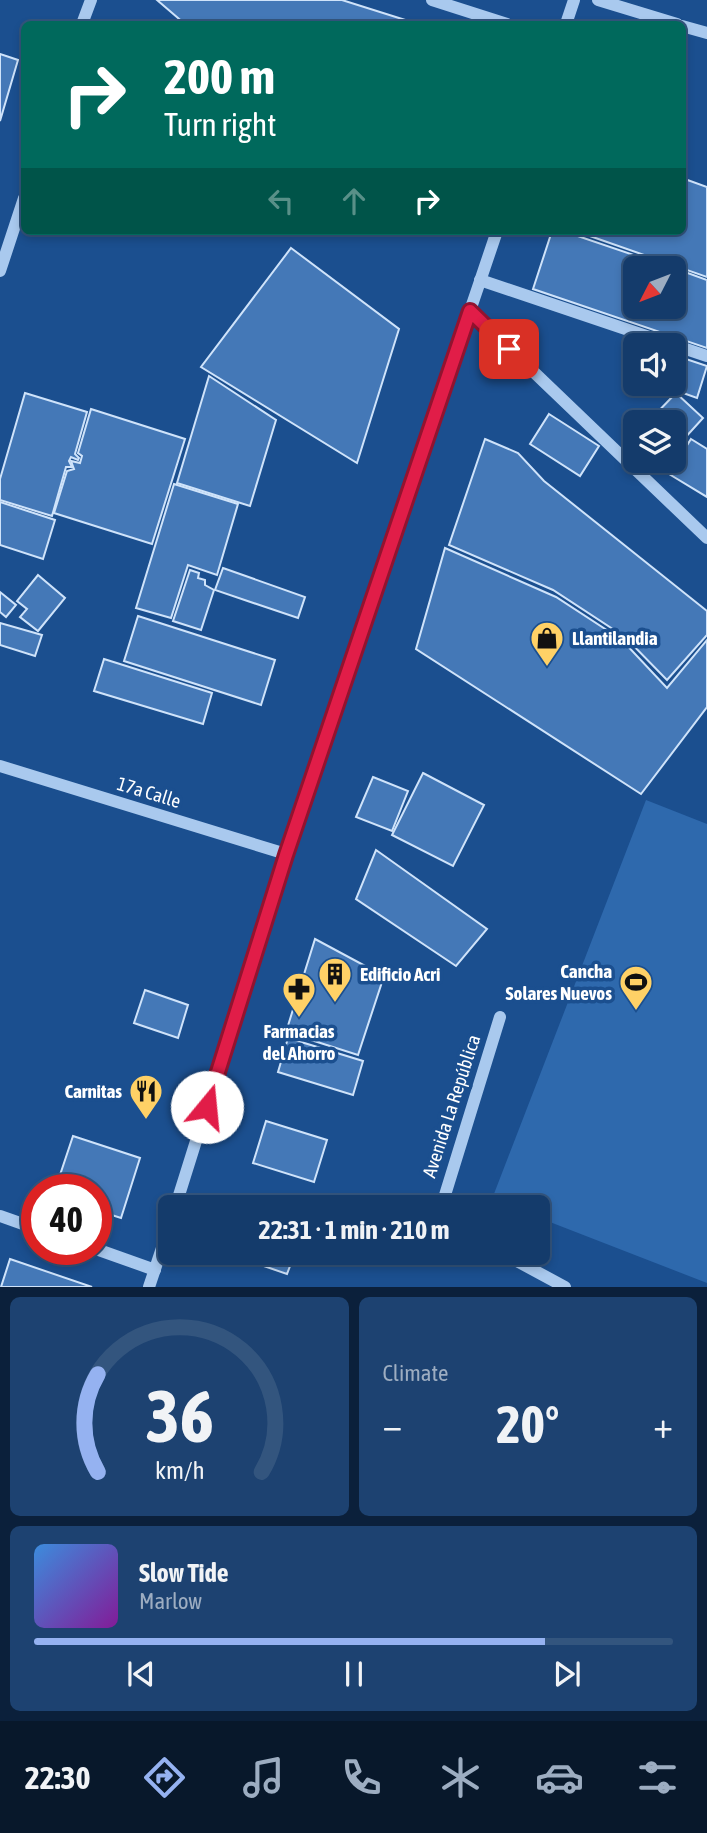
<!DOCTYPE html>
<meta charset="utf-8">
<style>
:root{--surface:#143b6b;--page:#1d4271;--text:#f1f3f6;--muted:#9dadc1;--line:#33557e;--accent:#95b2f1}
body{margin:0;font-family:"Asap Condensed",sans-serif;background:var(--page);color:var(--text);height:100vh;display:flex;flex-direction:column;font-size:26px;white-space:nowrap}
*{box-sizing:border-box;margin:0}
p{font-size:23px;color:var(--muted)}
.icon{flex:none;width:38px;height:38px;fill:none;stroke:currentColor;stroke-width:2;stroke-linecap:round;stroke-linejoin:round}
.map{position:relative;height:1287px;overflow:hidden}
.sheet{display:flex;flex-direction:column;gap:10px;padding:10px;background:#0b203b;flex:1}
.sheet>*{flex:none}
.guide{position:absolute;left:21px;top:21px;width:665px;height:214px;border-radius:10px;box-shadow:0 4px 10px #0003,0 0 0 2px var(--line);background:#00695c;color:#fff;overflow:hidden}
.needle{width:46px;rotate:228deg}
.controls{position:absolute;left:623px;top:256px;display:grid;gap:14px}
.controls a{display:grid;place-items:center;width:63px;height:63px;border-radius:10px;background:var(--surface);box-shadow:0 4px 10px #0003,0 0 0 2px var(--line);font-size:35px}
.speed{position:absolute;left:21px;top:1174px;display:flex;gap:14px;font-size:35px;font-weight:700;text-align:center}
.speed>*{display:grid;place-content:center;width:91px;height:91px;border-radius:50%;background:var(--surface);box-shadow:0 4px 10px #0003,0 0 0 2px var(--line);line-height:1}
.speed .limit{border:10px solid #d22;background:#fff;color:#111}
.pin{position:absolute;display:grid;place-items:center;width:60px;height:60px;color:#fff;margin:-30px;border-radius:14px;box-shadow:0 4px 10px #0006}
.me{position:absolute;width:77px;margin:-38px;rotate:17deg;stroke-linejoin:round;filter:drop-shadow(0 0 5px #0008)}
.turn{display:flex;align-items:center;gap:24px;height:147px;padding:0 28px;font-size:32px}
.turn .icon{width:91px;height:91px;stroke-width:2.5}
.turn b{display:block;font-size:49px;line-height:60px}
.lanes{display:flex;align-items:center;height:66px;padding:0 28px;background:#0003;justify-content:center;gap:35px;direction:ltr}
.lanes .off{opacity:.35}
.big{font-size:52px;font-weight:700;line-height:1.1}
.sheet .card{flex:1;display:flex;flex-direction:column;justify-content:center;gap:10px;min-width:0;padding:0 24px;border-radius:10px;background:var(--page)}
.sheet .dial{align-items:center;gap:0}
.dial svg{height:182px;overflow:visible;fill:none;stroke:var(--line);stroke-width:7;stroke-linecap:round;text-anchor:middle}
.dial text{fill:var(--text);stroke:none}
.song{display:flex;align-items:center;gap:21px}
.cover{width:84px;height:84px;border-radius:10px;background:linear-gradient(135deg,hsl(210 70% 55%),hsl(290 70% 35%))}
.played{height:7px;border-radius:4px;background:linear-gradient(90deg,var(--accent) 80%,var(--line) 80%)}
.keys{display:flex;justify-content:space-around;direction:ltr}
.heat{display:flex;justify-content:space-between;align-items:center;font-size:38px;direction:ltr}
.sheet .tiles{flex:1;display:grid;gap:10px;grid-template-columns:1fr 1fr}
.card:last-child{grid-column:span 2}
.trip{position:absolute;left:158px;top:1195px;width:392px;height:70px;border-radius:10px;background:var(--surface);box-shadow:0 4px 10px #0003,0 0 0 2px var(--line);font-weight:700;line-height:70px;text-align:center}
.menu{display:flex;height:112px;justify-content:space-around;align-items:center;background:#08182b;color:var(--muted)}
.menu .icon{width:49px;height:49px}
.menu .active{color:var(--accent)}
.menu b{font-size:32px;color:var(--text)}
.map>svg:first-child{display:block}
.green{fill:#2e69ad}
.building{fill:#4478b7;stroke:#cfe3fa;stroke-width:2}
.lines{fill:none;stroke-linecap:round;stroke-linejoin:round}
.minor{stroke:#a9c9ee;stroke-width:12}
.route-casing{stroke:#92132f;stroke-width:18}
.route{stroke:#e11d48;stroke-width:12}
.labels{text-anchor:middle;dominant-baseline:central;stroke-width:7;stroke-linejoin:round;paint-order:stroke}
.poi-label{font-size:19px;font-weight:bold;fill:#fff;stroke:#1b4f8f;text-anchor:start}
.street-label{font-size:19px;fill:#fff;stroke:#1b4f8f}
</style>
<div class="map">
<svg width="707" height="1287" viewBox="0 0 707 1287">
<rect width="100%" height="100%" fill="#1b4f8f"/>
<path class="green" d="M646 800 707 824V1283L537 1217V1208L514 1207 492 1199Z"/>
<g class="building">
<path d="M157 0H342L418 24H185Z"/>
<path d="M0 54 18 60 0 121Z"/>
<path d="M682 178 707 187V277L587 235 588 231H682Z"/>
<path d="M552 231H563L672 268H635V306H674V268L707 280V348L533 289Z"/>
<path d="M291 248 399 329 357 463 201 367Z"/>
<path d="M674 355 707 366 697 398 655 383H674Z"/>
<path d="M209 376 276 420 250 506 177 483Z"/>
<path d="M25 393 87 412 75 454 79 458 78 460 71 457 69 461 72 467H66L52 516 0 500V479Z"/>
<path d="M676 393 703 418 674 450V422H648Z"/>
<path d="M91 409 185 439 152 544 54 513 67 471 74 469 71 461 80 463 82 456 78 453Z"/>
<path d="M549 414 599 446 580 476 530 444Z"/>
<path d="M485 439 518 453 544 481 707 611V635L667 680 625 637 553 590 449 545Z"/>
<path d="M691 439 707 449V497L669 474Z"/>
<path d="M174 484 238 504 217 575 188 565 171 618 136 608Z"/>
<path d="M0 502 55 520 43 559 0 545Z"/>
<path d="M445 548 556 597 622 640 667 688 707 640V707L641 794 416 649Z"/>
<path d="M223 568 305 597 298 618 215 590Z"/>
<path d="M190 570 199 573 198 578 205 580V585L214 590 201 630 173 621Z"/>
<path d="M38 575 65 598 38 631 20 617 27 609 17 601Z"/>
<path d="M0 592 16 605 6 617 0 612Z"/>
<path d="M138 616 275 660 261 705 124 661Z"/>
<path d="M0 623 42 635 35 656 0 645Z"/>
<path d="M104 659 212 693 203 724 94 691Z"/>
<path d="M423 773 484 805 453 866 392 835Z"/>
<path d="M373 777 408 791 392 831 356 817Z"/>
<path d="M376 850 487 929 456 966 356 899Z"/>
<path d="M315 939 384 976 358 1055 286 1032Z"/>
<path d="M145 990 188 1005 178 1038 134 1023Z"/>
<path d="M288 1038 363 1061 353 1095 278 1072Z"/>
<path d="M266 1121 327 1140 314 1182 253 1163Z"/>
<path d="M73 1136 140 1158 121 1218 96 1210V1190H55Z"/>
<path d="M226 1253H295L287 1274Z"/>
<path d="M10 1259 92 1287H1Z"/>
</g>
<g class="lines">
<g class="minor">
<path d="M432 0 507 24"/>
<path d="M598 0 677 24"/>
<path d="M82 24 91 0"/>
<path d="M566 24 574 0"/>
<path d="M682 26 707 33"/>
<path d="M0 271 24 198"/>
<path d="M480 280 673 345"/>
<path d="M470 311 707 538"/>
<path d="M674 345 707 356"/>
<path d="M0 766 286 854"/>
<path d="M175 1208 286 854 497 231"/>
<path d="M441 1208 500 1017"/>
<path d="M0 1216 37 1229"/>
<path d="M96 1249 155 1270"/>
<path d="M502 1253 565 1287"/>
<path d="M149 1287 170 1224"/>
</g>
</g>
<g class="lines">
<defs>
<path id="route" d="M207 1107 286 855 470 311 509 349"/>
</defs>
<use href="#route" class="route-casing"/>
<use href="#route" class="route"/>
</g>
<defs>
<symbol id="shop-pin" viewBox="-11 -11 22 30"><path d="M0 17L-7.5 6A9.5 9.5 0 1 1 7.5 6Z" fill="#ffd166" stroke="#1b4f8f"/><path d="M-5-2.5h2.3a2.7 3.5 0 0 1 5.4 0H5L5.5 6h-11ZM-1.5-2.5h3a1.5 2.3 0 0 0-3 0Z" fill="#111"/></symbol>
<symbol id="building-pin" viewBox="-11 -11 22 30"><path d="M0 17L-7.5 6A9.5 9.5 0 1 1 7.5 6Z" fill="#ffd166" stroke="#1b4f8f"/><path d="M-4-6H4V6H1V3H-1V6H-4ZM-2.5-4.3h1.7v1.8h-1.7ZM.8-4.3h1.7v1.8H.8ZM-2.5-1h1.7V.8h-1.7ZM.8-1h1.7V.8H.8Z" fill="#111"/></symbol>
<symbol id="stadium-pin" viewBox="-11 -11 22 30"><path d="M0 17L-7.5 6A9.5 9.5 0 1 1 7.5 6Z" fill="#ffd166" stroke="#1b4f8f"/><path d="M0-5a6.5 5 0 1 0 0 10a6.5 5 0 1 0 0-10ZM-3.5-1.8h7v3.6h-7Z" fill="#111"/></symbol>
<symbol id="pharmacy-pin" viewBox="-11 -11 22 30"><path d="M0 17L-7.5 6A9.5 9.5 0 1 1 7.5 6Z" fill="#ffd166" stroke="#1b4f8f"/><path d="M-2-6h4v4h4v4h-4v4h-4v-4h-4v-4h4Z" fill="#111"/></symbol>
<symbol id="restaurant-pin" viewBox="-11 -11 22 30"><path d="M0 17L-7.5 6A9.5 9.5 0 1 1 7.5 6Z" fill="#ffd166" stroke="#1b4f8f"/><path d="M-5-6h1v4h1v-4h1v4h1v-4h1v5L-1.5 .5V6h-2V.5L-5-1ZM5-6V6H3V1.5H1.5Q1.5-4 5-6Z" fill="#111"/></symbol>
</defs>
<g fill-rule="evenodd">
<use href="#shop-pin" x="528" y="619" width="38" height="52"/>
<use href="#building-pin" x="316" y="955" width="38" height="52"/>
<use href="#stadium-pin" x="617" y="963" width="38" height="52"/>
<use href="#pharmacy-pin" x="280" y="970" width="38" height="52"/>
<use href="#restaurant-pin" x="127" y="1072" width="38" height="52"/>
</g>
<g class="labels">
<g class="poi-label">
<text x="572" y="638">Llantilandia</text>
<text x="612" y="971" text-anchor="end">Cancha<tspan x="612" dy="22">Solares Nuevos</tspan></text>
<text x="360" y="974">Edificio Acri</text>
<text x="299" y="1031" text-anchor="middle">Farmacias<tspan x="299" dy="22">del Ahorro</tspan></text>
<text x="122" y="1091" text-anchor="end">Carnitas</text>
</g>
<g class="street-label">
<text transform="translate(149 792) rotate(17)">17a Calle</text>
<text transform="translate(451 1106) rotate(-72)">Avenida La República</text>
</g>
</g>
</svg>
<div class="controls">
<a><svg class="needle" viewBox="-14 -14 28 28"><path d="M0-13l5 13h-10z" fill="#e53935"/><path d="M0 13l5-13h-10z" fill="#9dadc1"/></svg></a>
<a><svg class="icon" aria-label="sound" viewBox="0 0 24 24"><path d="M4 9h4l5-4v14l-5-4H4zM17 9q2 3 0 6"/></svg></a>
<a><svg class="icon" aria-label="layers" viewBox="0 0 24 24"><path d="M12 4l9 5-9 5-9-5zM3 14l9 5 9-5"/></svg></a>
</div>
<div class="speed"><div class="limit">40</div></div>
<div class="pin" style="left:509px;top:349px;background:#d93025"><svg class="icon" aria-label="arrive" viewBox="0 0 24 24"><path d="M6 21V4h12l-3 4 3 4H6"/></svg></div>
<svg class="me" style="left:207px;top:1107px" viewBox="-20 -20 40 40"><circle r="19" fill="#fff"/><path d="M0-13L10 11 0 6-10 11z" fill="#e11d48"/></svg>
<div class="trip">22:31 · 1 min · 210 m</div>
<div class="guide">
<div class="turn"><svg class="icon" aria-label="right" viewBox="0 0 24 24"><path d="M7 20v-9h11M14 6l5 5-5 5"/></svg><div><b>200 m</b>Turn right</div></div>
<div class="lanes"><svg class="icon off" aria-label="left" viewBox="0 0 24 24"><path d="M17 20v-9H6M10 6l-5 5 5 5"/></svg><svg class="icon off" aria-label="ahead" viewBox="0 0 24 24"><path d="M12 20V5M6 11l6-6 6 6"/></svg><svg class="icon" aria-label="right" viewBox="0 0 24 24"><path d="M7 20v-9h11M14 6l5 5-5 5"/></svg></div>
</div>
</div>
<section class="sheet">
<div class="tiles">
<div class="card dial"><svg viewBox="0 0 100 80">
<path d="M14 69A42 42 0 1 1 86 69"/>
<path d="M14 69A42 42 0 0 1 14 26" stroke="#95b2f1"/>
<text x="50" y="56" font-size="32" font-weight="700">36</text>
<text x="50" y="72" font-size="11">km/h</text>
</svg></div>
<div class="card"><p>Climate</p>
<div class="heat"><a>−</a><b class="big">20°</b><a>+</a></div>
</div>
<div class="card">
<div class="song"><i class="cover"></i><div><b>Slow Tide</b><p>Marlow</p></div></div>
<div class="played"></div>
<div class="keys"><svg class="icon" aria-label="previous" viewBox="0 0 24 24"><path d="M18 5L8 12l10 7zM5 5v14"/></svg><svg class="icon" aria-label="pause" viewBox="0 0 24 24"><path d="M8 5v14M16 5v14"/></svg><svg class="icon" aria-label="next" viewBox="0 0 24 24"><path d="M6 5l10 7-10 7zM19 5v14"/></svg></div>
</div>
</div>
</section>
<nav class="menu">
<b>22:30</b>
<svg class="icon active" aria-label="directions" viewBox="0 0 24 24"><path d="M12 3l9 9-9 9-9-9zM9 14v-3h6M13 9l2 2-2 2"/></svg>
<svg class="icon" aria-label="music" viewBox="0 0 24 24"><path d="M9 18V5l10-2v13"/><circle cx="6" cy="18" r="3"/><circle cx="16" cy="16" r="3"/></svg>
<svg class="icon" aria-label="phone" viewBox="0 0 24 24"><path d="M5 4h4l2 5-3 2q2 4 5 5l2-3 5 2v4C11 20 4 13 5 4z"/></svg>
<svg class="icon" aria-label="climate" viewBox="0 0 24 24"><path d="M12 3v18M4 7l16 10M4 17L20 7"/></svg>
<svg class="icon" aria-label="car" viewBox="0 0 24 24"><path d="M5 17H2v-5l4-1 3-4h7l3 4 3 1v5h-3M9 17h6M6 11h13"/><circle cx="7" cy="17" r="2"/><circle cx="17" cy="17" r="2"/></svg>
<svg class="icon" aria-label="filters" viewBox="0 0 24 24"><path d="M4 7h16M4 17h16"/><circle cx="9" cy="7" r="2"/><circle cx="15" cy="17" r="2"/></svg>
</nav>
